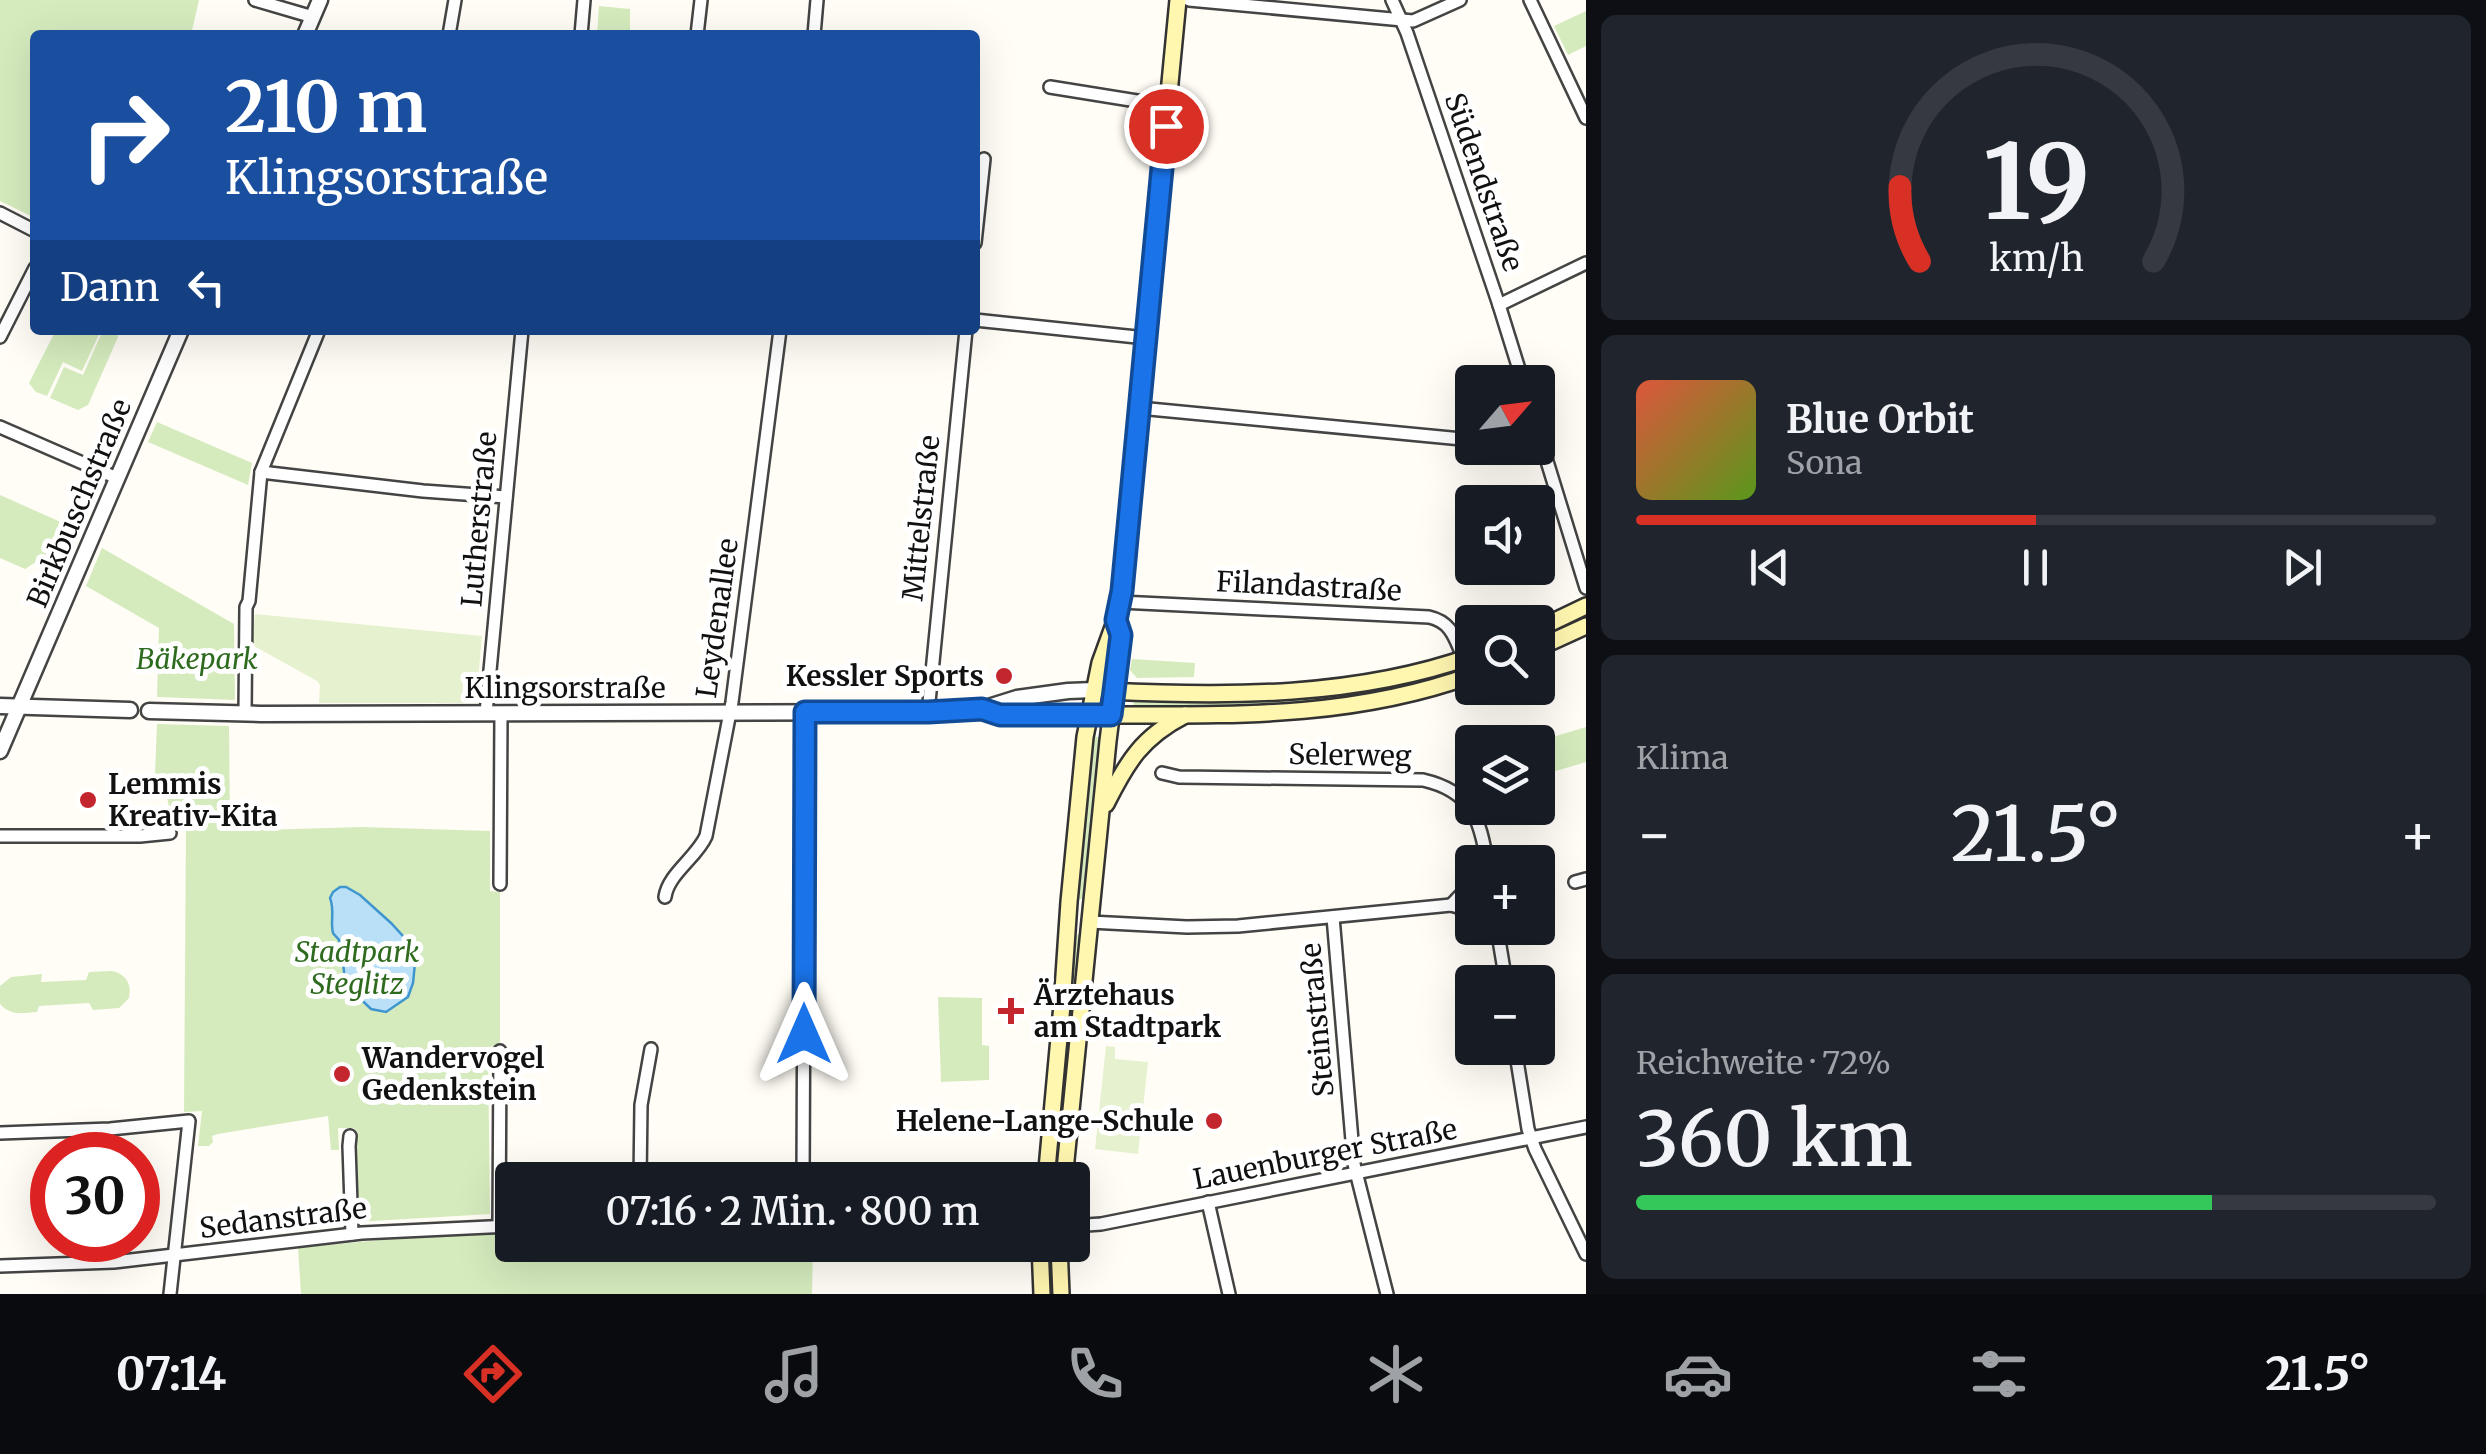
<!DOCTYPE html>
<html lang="de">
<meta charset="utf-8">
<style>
:root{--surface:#171b24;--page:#20242c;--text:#f1f3f6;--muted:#9ea1a6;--line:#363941;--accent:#d93025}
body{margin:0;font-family:Merriweather,serif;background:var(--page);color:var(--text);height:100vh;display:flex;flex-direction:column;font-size:38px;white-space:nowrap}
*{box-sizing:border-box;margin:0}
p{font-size:32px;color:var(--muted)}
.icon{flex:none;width:55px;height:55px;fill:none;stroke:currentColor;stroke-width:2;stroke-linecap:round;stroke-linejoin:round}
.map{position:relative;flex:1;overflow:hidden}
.details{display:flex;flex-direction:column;gap:15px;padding:15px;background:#0d0f14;width:900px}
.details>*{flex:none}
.top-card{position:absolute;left:30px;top:30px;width:950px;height:305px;border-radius:10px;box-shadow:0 10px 40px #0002;background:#1a4fa0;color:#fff;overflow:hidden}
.needle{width:65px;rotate:62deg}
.fabs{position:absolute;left:1455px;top:365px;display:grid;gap:20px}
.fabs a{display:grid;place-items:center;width:100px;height:100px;border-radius:10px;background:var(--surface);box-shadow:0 10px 40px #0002;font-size:50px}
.speed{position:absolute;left:30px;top:1132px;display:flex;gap:20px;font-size:50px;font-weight:700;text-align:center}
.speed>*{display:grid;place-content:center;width:130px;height:130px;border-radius:50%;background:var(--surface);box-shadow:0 10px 40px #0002;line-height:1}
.speed .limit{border:15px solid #d22;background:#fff;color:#111}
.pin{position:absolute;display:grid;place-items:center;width:85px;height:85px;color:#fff;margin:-42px;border:5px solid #fff;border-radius:50%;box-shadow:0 2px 10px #0007}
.me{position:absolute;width:110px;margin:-55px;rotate:0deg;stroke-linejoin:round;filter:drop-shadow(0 0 8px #0008)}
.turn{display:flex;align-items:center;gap:35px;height:210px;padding:0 30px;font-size:45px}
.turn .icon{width:130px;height:130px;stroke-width:2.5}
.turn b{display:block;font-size:70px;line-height:85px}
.then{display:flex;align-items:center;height:95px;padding:0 30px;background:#0003;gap:20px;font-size:38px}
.big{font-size:75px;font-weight:600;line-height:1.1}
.details .widget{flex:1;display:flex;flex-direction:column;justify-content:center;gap:15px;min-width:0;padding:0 35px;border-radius:15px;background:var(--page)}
.details .dial{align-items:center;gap:0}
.dial svg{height:260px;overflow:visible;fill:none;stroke:var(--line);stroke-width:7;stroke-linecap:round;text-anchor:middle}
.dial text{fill:var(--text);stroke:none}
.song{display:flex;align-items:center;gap:30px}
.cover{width:120px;height:120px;border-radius:15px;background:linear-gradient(135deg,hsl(10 70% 55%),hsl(90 70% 35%))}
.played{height:10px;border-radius:5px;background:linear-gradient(90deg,var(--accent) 50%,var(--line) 50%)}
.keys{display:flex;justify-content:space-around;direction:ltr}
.heat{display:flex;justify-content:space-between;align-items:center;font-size:55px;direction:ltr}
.charge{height:15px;border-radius:8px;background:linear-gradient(90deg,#34c759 72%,var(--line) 0)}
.trip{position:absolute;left:495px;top:1162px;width:595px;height:100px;border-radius:10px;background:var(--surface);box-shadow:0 10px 40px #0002;font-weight:600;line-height:100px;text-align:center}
.menu{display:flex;height:160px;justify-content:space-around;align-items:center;background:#090b0e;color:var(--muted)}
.menu .icon{width:70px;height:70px}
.menu .active{color:var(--accent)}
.menu b{font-size:45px;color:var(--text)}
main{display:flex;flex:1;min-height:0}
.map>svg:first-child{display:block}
.green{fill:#d5ebbd}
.pitch{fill:#e6f2cf}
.water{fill:#b9e0f7;stroke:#3f96cf;stroke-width:2.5}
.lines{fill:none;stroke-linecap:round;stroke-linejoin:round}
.minor-casing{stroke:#444;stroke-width:16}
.tertiary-casing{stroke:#444;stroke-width:19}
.secondary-casing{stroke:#333;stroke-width:20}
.minor{stroke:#fff;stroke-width:11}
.tertiary{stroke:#fff;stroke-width:14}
.secondary{stroke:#fff6b0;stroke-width:15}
.route-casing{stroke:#114b97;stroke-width:25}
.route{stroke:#1a73e8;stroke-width:18}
.poi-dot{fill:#c4262e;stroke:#fff;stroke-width:4}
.labels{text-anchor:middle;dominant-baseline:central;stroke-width:10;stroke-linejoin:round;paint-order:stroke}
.street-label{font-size:28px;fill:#111;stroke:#fff}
.park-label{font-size:28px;font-style:italic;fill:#2f6b1f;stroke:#fff}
.poi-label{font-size:28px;font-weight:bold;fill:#111;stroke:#fff;text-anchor:start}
</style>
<main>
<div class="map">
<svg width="1586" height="1294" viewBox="0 0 1586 1294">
<rect width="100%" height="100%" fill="#fffdf5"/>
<g class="green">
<path d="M0 0H199L191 35H35V218L0 201Z"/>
<path d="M599 6 630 9V35H597Z"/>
<path d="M1586 11V46L1568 55 1554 26Z"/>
<path d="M56 330H101L82 371 63 362 47 396 36 392 29 383Z"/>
<path d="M103 330H117L118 337 88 405 78 410 50 398 64 367 83 375Z"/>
<path d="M157 422 252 463 248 485 148 442Z"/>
<path d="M0 495 74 528 55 573 34 563 25 569 0 558Z"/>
<path d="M102 548 234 624 235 700 157 697 159 628 86 586Z"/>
<path d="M1132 659 1195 663 1194 677 1137 678 1130 670Z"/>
<path d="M1472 661V667C1433 680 1393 692 1352 698 1280 710 1206 707 1133 707L1134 702 1216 699Z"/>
<path d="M157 724 229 726 230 831 361 827 490 831V891L500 892V1046L488 1047 490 1214 356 1222 354 1146 358 1133 354 1128H338L339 1150H331L328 1116 218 1134 212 1136 213 1142 209 1146H198L202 1111 184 1112 186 827 176 815H171L162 776 155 775Z"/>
<path d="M1586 727V762L1549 773 1543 740Z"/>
<path d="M1093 737H1100L1084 899H1077Z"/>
<path d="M1075 934 1079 935 1081 938 1057 1180H1053L1069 1022Z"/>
<path d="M112 971C126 974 132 984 129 998L119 1008 93 1010 89 1003 39 1006 37 1012C23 1013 10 1016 0 1004V986L11 977 42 974 41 982 86 980 89 972Z"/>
<path d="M938 997 982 998V1045L989 1046V1080L941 1082Z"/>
<path d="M462 1232H512V1245H813L812 1294H301L298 1248Z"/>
</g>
<g class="pitch">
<path d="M255 614 482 636 476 703H319L320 685 317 681 252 645Z"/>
<path d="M1106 1046 1115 1047V1059L1148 1062 1138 1154 1095 1149Z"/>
</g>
<path class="water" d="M340 887H346L360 895 391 923 412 946 416 953 413 983 408 997 386 1012 371 1009 345 984C345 976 341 947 339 940 337 937 334 935 333 933 330 922 335 910 330 898L333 892Z"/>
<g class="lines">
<defs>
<g id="minor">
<path d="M255 0 313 17"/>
<path d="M1189 0 1413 21 1460 0"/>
<path d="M1392 0 1407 33 1499 305 1523 382"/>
<path d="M1530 0 1586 118"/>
<path d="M449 35 455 0"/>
<path d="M581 35 584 0"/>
<path d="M697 35 701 0"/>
<path d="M814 35 817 0"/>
<path d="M1050 87 1168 106"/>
<path d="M0 213 35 231"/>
<path d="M975 243 984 159"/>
<path d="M1499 305 1586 263"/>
<path d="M975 320 1146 338"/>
<path d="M0 337 35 268"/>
<path d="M1139 408 1472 440"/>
<path d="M0 427 117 478"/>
<path d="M1538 432 1586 588"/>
<path d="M261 472 423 491 506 497"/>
<path d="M1120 602 1429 617C1452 622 1455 639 1464 659"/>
<path d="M928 712 966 330"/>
<path d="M245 713 246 607 249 601 261 472 319 330"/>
<path d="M486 713 522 330"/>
<path d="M1162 773 1179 777 1423 780C1471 791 1480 818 1487 862"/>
<path d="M0 836H140L170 833"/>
<path d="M1575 882 1586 879"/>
<path d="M500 884 501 713"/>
<path d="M665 897C668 874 697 857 706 836L732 702 780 330"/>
<path d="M1451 905 1472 883"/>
<path d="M1333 917 1354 1164 1387 1294"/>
<path d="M1090 922 1187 927 1238 926 1451 905 1472 911"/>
<path d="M1497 928 1506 982"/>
<path d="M1515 1048 1528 1129 1535 1149 1586 1254"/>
<path d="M0 1133 110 1129 189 1121 170 1294"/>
<path d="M350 1136 349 1146 352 1234"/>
<path d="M640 1180 641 1105 651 1049"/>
<path d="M803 1180 805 712"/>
<path d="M1208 1202 1229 1294"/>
<path d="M499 1226 500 1051"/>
<path d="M1072 1226 1101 1224 1586 1127"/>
<path d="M0 1266 114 1262 362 1233 512 1226"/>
</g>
<g id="tertiary">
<path d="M305 35 320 0"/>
<path d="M0 706 130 710"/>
<path d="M983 709 1000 715H1088"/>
<path d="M149 711 261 714 928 712 982 709 1017 698 1068 691 1094 690"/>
<path d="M0 751 181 330"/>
</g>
<g id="secondary">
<path d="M1538 629 1586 606"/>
<path d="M1538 648 1586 626"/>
<path d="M1108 691C1229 697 1357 697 1472 656"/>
<path d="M1102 715C1230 715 1350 719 1472 675"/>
<path d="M1106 804C1127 762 1142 737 1185 715"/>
<path d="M1046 1180 1062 1005 1069 902 1085 737 1100 663 1116 619 1121 591 1178 0"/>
<path d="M1064 1180 1108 741 1120 645 1121 635 1116 619"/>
<path d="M1040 1245 1042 1294"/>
<path d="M1059 1245 1061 1294"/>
</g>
</defs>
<use href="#minor" class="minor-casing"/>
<use href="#tertiary" class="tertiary-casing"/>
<use href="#secondary" class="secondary-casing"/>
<use href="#minor" class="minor"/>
<use href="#tertiary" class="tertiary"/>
<use href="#secondary" class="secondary"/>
</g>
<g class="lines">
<defs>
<path id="route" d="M804 1034 805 712H928L982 709 1000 715H1111L1121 635 1116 620 1122 591 1166 126"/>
</defs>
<use href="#route" class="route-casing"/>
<use href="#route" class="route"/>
</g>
<g class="poi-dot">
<circle cx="1004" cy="676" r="10"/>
<circle cx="88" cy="800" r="10"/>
<path d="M1006 996h10v10h10v10h-10v10h-10v-10h-10v-10h10z"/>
<circle cx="342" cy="1074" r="10"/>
<circle cx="1214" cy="1121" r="10"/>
</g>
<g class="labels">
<g class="street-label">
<text transform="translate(1484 182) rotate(71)">Südendstraße</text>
<text transform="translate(79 503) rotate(-67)">Birkbuschstraße</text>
<text transform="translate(921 518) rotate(-84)">Mittelstraße</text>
<text transform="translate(479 519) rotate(-85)">Lutherstraße</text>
<text transform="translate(1309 586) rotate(3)">Filandastraße</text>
<text transform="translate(717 618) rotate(-82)">Leydenallee</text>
<text x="565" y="688">Klingsorstraße</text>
<text transform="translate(1350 755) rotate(1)">Selerweg</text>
<text transform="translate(1317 1020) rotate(-95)">Steinstraße</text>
<text transform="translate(1325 1154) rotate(-11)">Lauenburger Straße</text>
<text transform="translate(283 1218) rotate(-7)">Sedanstraße</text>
</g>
<g class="park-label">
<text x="197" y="659">Bäkepark</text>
<text x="357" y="952">Stadtpark<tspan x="357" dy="32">Steglitz</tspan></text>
</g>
<g class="poi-label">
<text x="984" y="676" text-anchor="end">Kessler Sports</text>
<text x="108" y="784">Lemmis<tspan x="108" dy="32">Kreativ-Kita</tspan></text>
<text x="1034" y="995">Ärztehaus<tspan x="1034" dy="32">am Stadtpark</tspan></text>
<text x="362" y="1058">Wandervogel<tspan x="362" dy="32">Gedenkstein</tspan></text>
<text x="1194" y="1121" text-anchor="end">Helene-Lange-Schule</text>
</g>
</g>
</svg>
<div class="fabs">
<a><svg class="needle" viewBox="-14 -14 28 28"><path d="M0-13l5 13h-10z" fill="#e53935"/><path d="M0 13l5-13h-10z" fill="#9ea1a6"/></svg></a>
<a><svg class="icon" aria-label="sound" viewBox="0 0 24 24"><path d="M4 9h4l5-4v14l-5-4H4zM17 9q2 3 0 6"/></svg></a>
<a><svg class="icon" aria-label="search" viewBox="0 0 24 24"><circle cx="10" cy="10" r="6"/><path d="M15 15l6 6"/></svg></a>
<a><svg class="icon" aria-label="layers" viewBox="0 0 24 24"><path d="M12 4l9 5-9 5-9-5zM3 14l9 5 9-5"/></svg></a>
<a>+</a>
<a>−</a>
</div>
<div class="speed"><div class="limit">30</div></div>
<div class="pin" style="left:1166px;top:126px;background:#d93025"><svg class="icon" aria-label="arrive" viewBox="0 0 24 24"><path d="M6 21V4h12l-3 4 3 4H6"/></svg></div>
<svg class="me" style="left:804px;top:1034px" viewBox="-20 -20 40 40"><path d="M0-17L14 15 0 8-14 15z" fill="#1a73e8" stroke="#fff" stroke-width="4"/></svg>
<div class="trip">07:16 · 2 Min. · 800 m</div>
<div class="top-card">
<div class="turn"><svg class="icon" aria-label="right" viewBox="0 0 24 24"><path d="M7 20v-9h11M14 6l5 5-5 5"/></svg><div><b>210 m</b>Klingsorstraße</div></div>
<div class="then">Dann<svg class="icon" aria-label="left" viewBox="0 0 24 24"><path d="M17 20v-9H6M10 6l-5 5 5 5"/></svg></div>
</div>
</div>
<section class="details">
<div class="widget dial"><svg viewBox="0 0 100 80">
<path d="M14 69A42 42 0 1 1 86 69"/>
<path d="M14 69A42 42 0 0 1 8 46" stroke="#d93025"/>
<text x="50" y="56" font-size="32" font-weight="700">19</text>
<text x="50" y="72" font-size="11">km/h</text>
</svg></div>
<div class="widget">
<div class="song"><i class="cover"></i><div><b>Blue Orbit</b><p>Sona</p></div></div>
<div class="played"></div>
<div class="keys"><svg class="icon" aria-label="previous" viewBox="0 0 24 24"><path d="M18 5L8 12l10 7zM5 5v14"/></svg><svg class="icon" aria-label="pause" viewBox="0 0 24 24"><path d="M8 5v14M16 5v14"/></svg><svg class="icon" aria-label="next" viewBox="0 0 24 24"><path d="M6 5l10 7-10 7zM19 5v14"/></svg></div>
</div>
<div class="widget"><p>Klima</p>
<div class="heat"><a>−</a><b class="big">21.5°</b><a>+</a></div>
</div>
<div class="widget"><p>Reichweite · 72%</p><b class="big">360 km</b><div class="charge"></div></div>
</section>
</main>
<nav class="menu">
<b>07:14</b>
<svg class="icon active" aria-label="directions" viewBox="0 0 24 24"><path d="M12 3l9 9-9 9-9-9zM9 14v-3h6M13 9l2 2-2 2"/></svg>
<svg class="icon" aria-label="music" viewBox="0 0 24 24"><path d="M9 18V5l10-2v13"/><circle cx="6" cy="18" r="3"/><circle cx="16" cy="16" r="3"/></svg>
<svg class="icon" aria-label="phone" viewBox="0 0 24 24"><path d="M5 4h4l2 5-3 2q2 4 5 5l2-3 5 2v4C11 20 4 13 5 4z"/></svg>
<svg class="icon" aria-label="climate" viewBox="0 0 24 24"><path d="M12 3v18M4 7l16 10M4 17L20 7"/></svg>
<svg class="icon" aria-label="car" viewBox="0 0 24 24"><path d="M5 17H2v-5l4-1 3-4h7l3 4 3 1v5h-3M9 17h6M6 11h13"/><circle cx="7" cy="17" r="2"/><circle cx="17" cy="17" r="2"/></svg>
<svg class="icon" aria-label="filters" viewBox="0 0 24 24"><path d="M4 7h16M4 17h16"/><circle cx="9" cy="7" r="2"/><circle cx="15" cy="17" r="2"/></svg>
<b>21.5°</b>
</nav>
